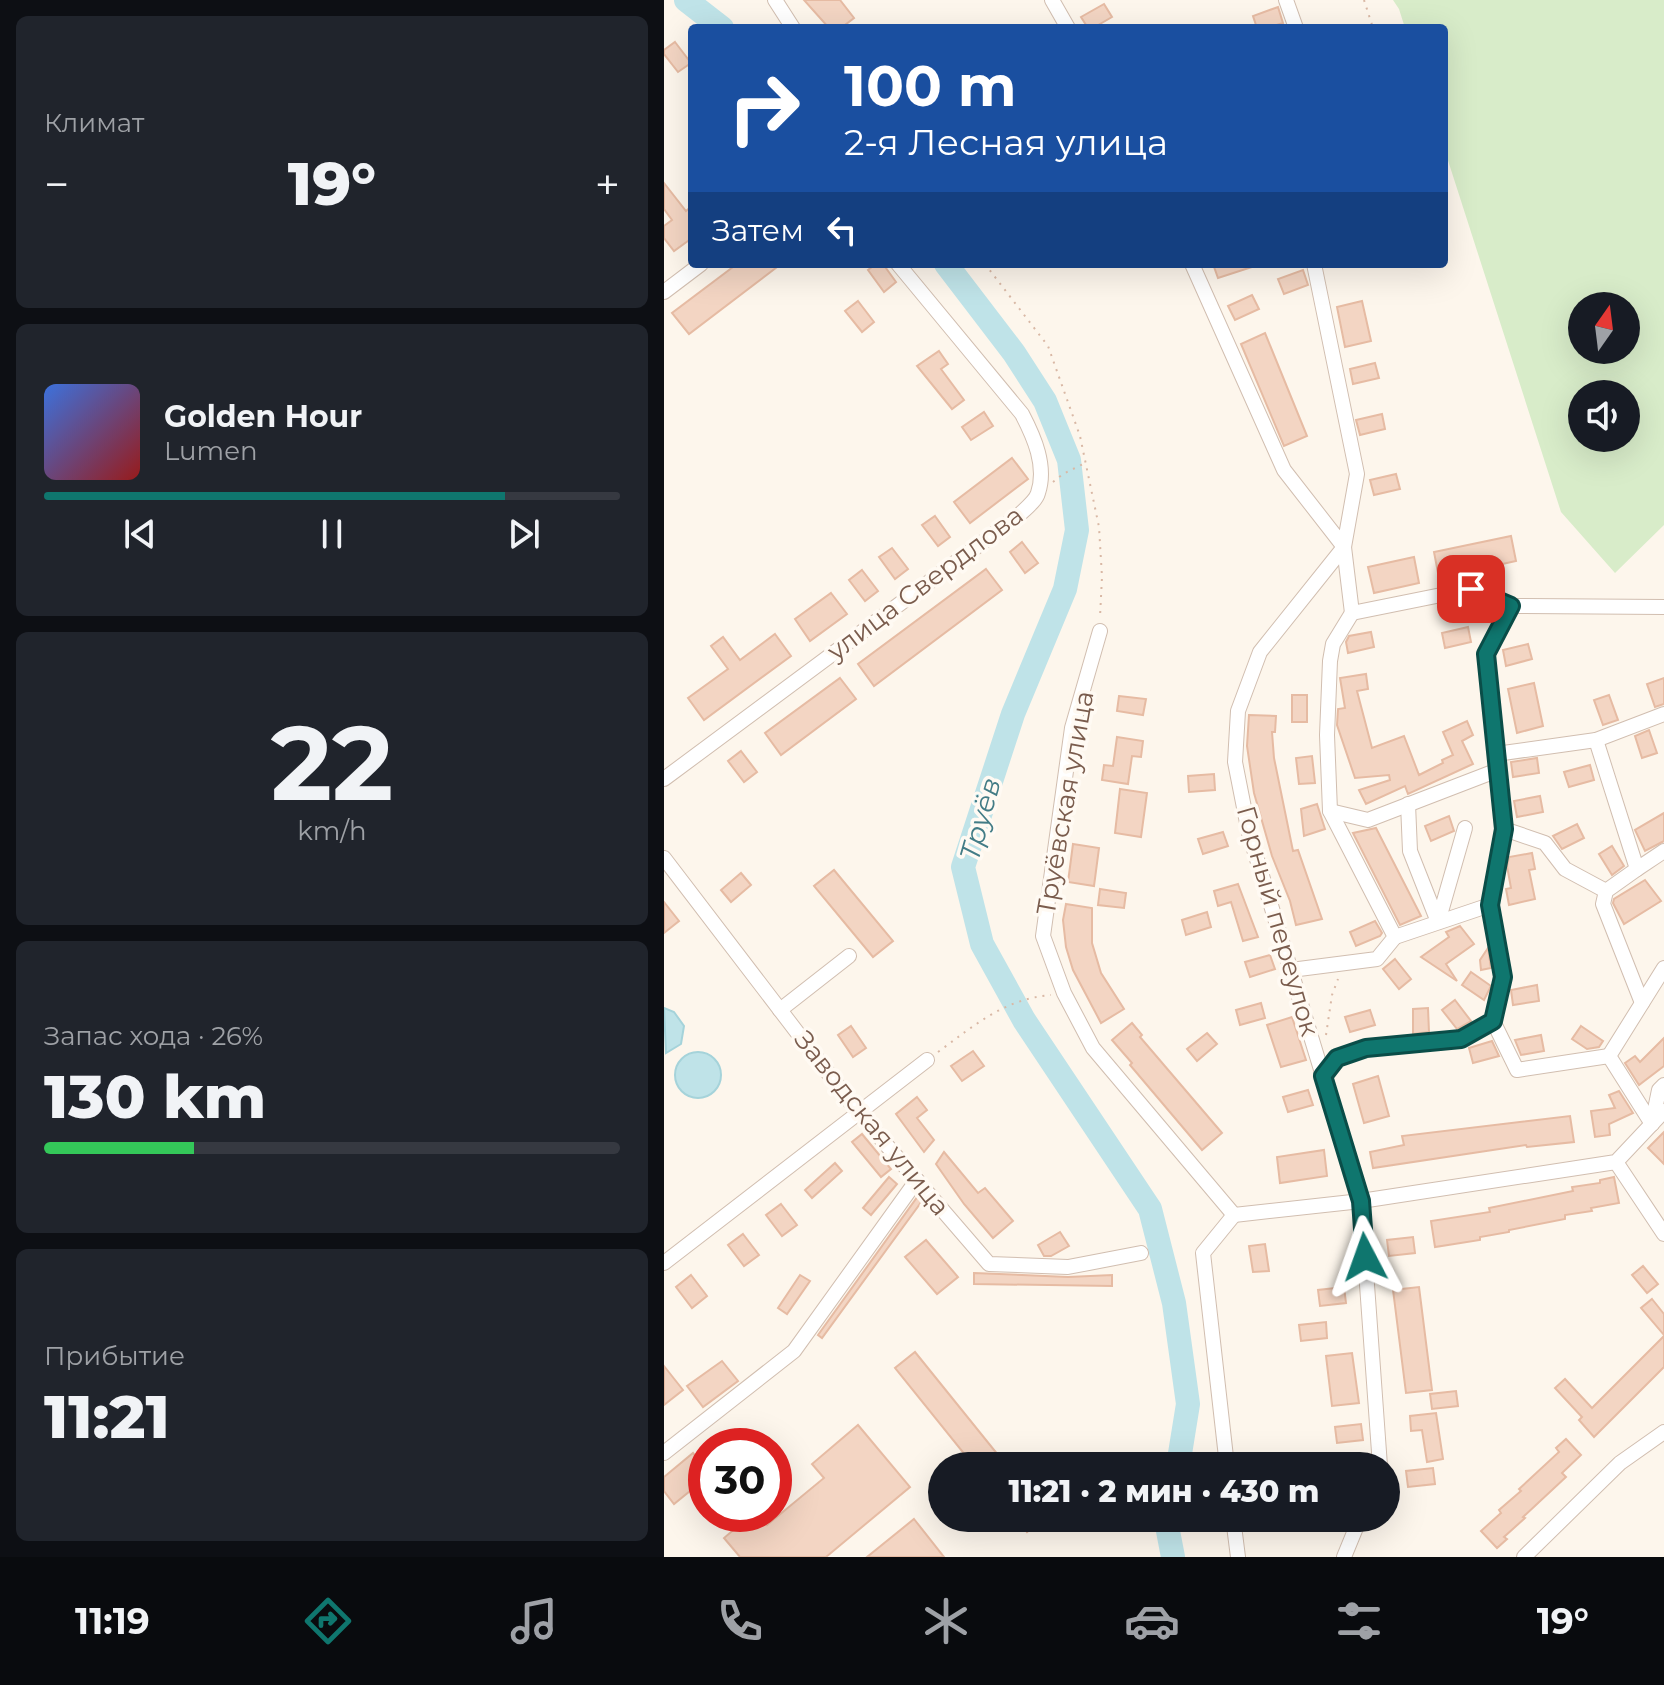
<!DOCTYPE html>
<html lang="ru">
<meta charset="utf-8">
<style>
:root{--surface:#171b24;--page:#20242c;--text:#f1f3f6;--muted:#9ea1a6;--line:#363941;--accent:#0f766e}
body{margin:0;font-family:Montserrat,sans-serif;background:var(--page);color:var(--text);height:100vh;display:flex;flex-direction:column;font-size:30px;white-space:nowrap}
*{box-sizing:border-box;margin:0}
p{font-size:26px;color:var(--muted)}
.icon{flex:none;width:44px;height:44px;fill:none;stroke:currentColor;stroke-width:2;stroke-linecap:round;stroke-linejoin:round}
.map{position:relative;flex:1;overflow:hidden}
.drawer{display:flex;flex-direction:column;gap:16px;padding:16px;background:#0d0f14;width:664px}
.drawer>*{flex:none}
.hud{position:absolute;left:24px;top:24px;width:760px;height:244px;border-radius:8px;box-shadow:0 8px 32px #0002;background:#1a4fa0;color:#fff;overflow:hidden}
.needle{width:52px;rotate:14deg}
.buttons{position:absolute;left:904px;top:292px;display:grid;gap:16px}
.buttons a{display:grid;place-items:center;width:72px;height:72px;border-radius:50%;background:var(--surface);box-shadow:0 8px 32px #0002;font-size:40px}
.speed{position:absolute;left:24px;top:1428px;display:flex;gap:16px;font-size:40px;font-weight:700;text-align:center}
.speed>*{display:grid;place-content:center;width:104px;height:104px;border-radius:50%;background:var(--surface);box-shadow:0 8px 32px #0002;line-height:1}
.speed .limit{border:12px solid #d22;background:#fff;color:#111}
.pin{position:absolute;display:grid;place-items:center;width:68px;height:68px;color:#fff;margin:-34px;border-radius:16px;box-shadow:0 4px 12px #0006}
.me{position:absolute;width:88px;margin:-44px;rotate:356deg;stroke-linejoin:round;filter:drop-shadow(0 0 6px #0008)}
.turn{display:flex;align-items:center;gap:28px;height:168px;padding:0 24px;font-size:36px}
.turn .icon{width:104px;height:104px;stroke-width:2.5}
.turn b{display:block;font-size:56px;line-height:68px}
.then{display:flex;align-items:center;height:76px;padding:0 24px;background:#0003;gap:16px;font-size:30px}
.big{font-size:60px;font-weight:800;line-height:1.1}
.drawer .widget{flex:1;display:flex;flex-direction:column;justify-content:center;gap:12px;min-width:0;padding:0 28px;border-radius:12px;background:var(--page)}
.drawer .dial{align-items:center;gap:0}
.dial b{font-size:104px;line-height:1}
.song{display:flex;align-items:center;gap:24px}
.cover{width:96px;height:96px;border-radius:12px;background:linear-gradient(135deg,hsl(220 70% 55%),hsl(0 70% 35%))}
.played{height:8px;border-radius:4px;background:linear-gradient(90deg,var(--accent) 80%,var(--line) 80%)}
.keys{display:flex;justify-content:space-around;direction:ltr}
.heat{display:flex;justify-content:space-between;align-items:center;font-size:44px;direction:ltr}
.charge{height:12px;border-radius:6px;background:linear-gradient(90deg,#34c759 26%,var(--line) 0)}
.trip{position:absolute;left:264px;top:1452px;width:472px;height:80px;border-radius:40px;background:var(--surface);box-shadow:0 8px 32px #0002;font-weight:800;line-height:80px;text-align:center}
.tabs{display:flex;height:128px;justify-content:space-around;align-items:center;background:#090b0e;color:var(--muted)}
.tabs .icon{width:56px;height:56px}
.tabs .selected{color:var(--accent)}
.tabs b{font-size:36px;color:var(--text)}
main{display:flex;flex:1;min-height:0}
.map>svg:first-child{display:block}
.green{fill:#d8ecc9;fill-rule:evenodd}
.water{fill:#bfe3e8;stroke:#a5d3da;stroke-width:2}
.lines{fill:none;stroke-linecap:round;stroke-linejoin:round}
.river{stroke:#bfe3e8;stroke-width:24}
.building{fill:#f3d5c3;stroke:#e6bba3;stroke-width:2}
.minor-casing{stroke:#d1beb0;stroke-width:16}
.path{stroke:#d9b8a5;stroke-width:2;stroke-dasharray:2 6;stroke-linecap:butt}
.minor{stroke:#fff;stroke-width:14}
.route-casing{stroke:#0a4d48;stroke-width:20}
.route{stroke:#0f766e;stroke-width:14}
.labels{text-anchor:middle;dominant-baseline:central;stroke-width:7;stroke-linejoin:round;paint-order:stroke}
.street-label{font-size:26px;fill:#7a5c4d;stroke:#fffaf3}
.water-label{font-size:28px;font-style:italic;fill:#437c86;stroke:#fffaf3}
</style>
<main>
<section class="drawer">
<div class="widget"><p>Климат</p>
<div class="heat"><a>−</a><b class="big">19°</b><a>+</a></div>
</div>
<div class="widget">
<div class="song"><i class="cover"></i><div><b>Golden Hour</b><p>Lumen</p></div></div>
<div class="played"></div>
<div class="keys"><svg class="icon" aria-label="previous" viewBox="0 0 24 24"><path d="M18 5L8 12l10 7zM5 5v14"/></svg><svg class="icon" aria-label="pause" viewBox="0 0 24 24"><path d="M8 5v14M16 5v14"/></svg><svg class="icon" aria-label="next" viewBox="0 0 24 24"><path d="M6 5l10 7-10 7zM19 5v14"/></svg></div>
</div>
<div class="widget dial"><b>22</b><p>km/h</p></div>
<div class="widget"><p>Запас хода · 26%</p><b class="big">130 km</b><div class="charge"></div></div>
<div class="widget"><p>Прибытие</p><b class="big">11:21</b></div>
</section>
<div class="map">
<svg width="1000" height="1557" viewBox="0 0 1000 1557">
<rect width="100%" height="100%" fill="#fdf6ec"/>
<path class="green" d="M729 0H1000V525L951 573 897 512 780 148V28H741L735 9ZM918 306H962V350H918ZM918 394H962V438H918Z"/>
<g class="water">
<path d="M0 1008 10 1012 20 1026 17 1044 2 1053Z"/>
<circle cx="34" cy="1075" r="23"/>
</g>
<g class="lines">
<g class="river">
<path d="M22 0 58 28"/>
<path d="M282 264 350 353 381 401 405 460 413 530 401 589 349 714 299 867 318 944 360 1020 486 1209 510 1303 524 1404 514 1466"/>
<path d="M506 1518 504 1531 509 1557"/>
</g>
</g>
<g class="building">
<path d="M140 0H176L190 18 177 28H165Z"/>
<path d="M440 4 448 17 429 28H424L417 17Z"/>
<path d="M614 7 619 23 603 28H593L589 16Z"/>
<path d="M11 42 27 63 14 72 0 54V50Z"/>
<path d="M0 183 22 211 28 206V238L10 251 0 238V226L8 220 0 209Z"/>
<path d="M73 264H117L25 334 8 313Z"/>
<path d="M212 264H219L232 282 220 292 204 270Z"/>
<path d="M549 264H591V266L554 278Z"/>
<path d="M639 270 644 285 620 294 614 279Z"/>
<path d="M588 295 595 309 571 320 564 306Z"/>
<path d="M194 301 210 322 198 332 181 311Z"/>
<path d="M698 301 707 341 681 347 673 307Z"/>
<path d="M601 333 643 436 620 446 577 344Z"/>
<path d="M275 351 284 364 277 369 300 400 288 409 253 366Z"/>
<path d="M711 363 715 378 689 384 686 369Z"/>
<path d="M320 412 329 426 307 440 298 427Z"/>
<path d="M718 414 721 429 696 435 692 420Z"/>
<path d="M348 458 364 479 306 523 290 502Z"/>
<path d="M732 474 736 489 710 495 706 480Z"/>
<path d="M271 516 286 537 274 546 258 525Z"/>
<path d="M847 536 852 561 775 578 770 552Z"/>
<path d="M358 542 374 563 361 573 346 552Z"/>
<path d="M228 548 244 569 231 579 215 557Z"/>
<path d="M750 557 755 583 710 593 704 567Z"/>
<path d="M322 569 338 590 210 686 194 664Z"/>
<path d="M198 570 214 591 201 601 185 580Z"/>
<path d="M167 593 183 614 146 641 131 619Z"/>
<path d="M804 627 807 642 781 648 778 633Z"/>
<path d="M707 632 710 647 684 653 682 642 685 636Z"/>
<path d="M111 634 127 656 40 720 24 698 64 669 47 646 59 637 76 660Z"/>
<path d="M864 644 868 659 842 666 839 650Z"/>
<path d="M702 674 704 689 693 691 708 748 740 736 755 775 779 763 778 760 789 755 779 732 803 721 809 735 798 741 809 764 744 794 741 786 702 804 695 790 726 780 725 775 691 778 673 725 674 709 681 708 676 678Z"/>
<path d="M176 678 192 699 117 755 101 733Z"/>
<path d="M1000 678V704L991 707 983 684Z"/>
<path d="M870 683 879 726 853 733 844 689Z"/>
<rect x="628" y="695" width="15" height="27"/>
<path d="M945 695 954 720 939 725 930 700Z"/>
<path d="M455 696 482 699 479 715 453 711Z"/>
<path d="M585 715 612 716 611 732H608L610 758 629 851 634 850 658 919 632 925 626 901 608 856 590 793 583 746Z"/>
<path d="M985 730 993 753 978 758 971 736Z"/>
<path d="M453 737 479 741 477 757 468 756 464 784 438 780 440 765 449 766Z"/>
<path d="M77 751 93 772 80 782 64 761Z"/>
<path d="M648 756 651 783 635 784 632 758Z"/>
<path d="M873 758 875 773 849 777 847 762Z"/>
<path d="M926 765 930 780 905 787 900 772Z"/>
<path d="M550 774 551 790 525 792 524 776Z"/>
<path d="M456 789 483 793 477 837 451 833Z"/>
<path d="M876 796 879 812 853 817 850 801Z"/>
<path d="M653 804 661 829 640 836 637 809Z"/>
<path d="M1000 813V841L981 851 971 830Z"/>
<path d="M785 816 790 831 767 841 761 826Z"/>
<path d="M913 824 920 838 898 849 889 836Z"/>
<path d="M712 828 757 916 736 925 689 833Z"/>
<path d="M559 832 564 846 539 854 534 839Z"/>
<path d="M409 844 435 848 430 886 404 882Z"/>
<path d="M948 846 960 866 948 875 935 854Z"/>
<path d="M868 853 871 869 865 870 871 899 845 905 842 889 847 888 843 866 845 857Z"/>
<path d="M170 870 229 941 209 957 150 886Z"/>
<path d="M77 873 87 885 67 902 57 890Z"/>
<path d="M981 880 997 901 960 924 949 903 950 899Z"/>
<path d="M574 884 594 937 579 941 567 902 554 906 550 891Z"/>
<path d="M436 889 462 893 460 908 434 905Z"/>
<path d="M0 902 15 921 0 933Z"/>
<path d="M402 904 428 908V943L437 973 460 1009 437 1023 409 970 402 947 399 920Z"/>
<path d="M543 912 547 927 522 935 518 920Z"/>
<path d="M711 921 718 933 716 936 692 946 686 932Z"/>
<path d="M796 926 810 944 782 964 793 981 757 957 785 937 782 932Z"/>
<path d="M824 948 827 968 817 970 816 960Z"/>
<path d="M606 955 611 969 586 977 581 962Z"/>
<path d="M731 959 747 979 735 989 719 969Z"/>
<path d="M807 972 827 986 820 1000 798 985Z"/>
<path d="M873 985 875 1001 849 1005 847 990Z"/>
<path d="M791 1000 807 1021 793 1029 778 1010Z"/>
<path d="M597 1003 601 1018 576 1025 572 1010Z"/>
<path d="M764 1008 765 1032 749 1034V1009Z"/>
<path d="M706 1010 711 1025 686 1032 681 1017Z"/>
<path d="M628 1017 642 1060 617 1067 603 1025Z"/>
<path d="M468 1023 478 1035 476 1037 558 1133 538 1150 466 1065 468 1063 448 1040Z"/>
<path d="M187 1026 202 1048 189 1057 174 1035Z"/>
<path d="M917 1026 939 1041 935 1047 923 1049 908 1039Z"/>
<path d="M543 1033 553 1044 533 1061 523 1049Z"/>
<path d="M877 1035 880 1051 857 1055 851 1040Z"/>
<path d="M1000 1038V1066L975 1085 961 1063 971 1056 976 1062Z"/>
<path d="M828 1041 835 1056 809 1063 805 1048Z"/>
<path d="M309 1051 320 1066 298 1081 287 1066Z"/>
<path d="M714 1076 725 1116 700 1123 689 1084Z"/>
<path d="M644 1090 649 1105 624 1112 619 1097Z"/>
<path d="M955 1091 969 1113 945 1124 946 1135 931 1137 927 1111 951 1108 945 1095Z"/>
<path d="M253 1097 263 1110 253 1118 270 1140 260 1152 232 1114Z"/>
<path d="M906 1116 910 1142 863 1147 862 1145 709 1168 706 1152 740 1145 738 1136Z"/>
<path d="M1000 1132V1164L984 1148Z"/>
<path d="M198 1134 227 1169 217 1177 188 1142Z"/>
<path d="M660 1150 663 1176 616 1183 613 1157Z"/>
<path d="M280 1152 314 1193 321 1188 349 1221 329 1238 300 1204 272 1164Z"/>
<path d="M171 1163 178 1171 148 1198 141 1190Z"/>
<path d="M225 1177 233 1184 207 1215 199 1208Z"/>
<path d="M950 1177 955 1203 927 1208 928 1211 901 1215V1219L845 1230V1232L816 1237V1240L771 1247 767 1221 826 1212 825 1208 909 1191 908 1187 936 1183V1180Z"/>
<path d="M254 1196 258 1201 158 1338 154 1335Z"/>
<path d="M117 1204 133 1225 118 1236 102 1215Z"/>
<path d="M396 1232 405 1246 387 1256H380L374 1245Z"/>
<path d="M79 1234 95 1255 80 1266 64 1245Z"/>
<path d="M749 1237 751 1253 725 1256 723 1240Z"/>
<path d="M262 1240 294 1277 273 1294 241 1257Z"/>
<path d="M601 1244 605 1271 589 1272 585 1246Z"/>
<path d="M979 1266 994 1284 983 1293 968 1275Z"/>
<path d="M310 1273 404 1277 448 1275V1286L310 1284Z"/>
<path d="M27 1275 43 1296 28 1308 12 1287Z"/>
<path d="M136 1275 146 1281 123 1314 114 1308Z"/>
<path d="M680 1287 682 1303 656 1306 654 1290Z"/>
<path d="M755 1287 768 1390 742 1393 729 1290Z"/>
<path d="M988 1299 1000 1314V1335L977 1308Z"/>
<path d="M662 1322 663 1338 637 1341 635 1325Z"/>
<path d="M1000 1336V1367L930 1437 915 1420 918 1417 891 1388 901 1379 928 1408Z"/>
<path d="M251 1352 343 1466H310L231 1368Z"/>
<path d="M688 1353 695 1403 668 1406 662 1356Z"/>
<path d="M58 1361 74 1381 39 1407 23 1386Z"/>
<path d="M0 1366 19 1390 0 1405Z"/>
<path d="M792 1391 794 1406 768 1409 766 1394Z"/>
<path d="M772 1413 779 1459 763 1462 758 1430 747 1431 746 1416Z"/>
<path d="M697 1424 699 1440 673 1443 671 1427Z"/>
<path d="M194 1425 246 1487 162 1557H76L60 1538 88 1514H94L103 1525 160 1478 148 1464Z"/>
<path d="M902 1439 917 1455 898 1473 902 1477 859 1517 861 1518 840 1537 843 1539 833 1548 817 1531 837 1513 835 1510 857 1491 855 1489 895 1452 892 1448Z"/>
<path d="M29 1453 42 1469V1478L10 1504 0 1491V1477Z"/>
<path d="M769 1468 771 1484 744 1487 742 1471Z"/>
<path d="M351 1518H380L363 1532Z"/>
<path d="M601 1518H628L629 1528 603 1531Z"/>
<path d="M250 1519 280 1557H203Z"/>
</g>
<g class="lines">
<defs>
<g id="minor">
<path d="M111 0 129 28"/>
<path d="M388 0 404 28"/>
<path d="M622 0 632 28"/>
<path d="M528 264 620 470 680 547 693 474 650 264"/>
<path d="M0 292 37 264"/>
<path d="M680 547 596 652 574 711 571 762 585 833 697 1201 716 1466"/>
<path d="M680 547 688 613 807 589 847 606"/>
<path d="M436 631 408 728 379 936 400 993 429 1048 570 1215"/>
<path d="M932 740 973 869 942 891 939 904 978 1003"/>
<path d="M832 754 932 740 1000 714"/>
<path d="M0 779 354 516C360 510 372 501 374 493 383 466 370 437 358 414L234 264"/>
<path d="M744 804 746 851 774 922 801 828"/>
<path d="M666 811 704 820 834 770"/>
<path d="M840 829 881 843 901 869 942 891"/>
<path d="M0 858 194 1112 325 1264 404 1267 477 1253"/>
<path d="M973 869 1000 851"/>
<path d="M731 937 826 905"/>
<path d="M627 970 713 959 731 937 666 811 663 735 666 661 669 644 688 613"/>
<path d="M116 1010 185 956"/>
<path d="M945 1056 853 1070 829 1021 839 977 826 905 840 829 822 654 847 606 1000 607"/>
<path d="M659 1076 673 1058 702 1048 797 1039 829 1021"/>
<path d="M988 1124 945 1056 1000 968"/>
<path d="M988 1124 995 1090 1000 1085"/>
<path d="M952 1162 1000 1234"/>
<path d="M570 1215 697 1201 952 1162 1000 1111"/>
<path d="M0 1263 263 1060"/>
<path d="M0 1453 130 1351 253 1180"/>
<path d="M563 1466 539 1253 570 1215"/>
<path d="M569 1518 574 1557"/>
<path d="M680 1557 696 1518"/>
<path d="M860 1557 956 1463 1000 1432"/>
</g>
</defs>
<use href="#minor" class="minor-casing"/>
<g class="path">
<path d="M700 0 709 28"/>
<path d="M321 264 384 346 416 436 435 527 438 577 436 617"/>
<path d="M389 482 399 474 421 463"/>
<path d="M662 1035 668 995 674 979"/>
<path d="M274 1052C311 1025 340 999 387 995"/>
</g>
<use href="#minor" class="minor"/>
</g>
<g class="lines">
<defs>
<path id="route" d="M701 1257 697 1201 659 1076 673 1058 702 1048 797 1039 829 1021 839 977 826 905 840 829 822 654 847 606 807 589"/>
</defs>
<use href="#route" class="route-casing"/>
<use href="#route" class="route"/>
</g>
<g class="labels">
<g class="street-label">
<text transform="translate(261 583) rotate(-37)">улица Свердлова</text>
<text transform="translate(401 803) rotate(-80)">Труёвская улица</text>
<text transform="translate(614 921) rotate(74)">Горный переулок</text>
<text transform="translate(208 1123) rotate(51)">Заводская улица</text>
</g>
<g class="water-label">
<text transform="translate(316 819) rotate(-74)">Труёв</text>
</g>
</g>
</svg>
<div class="buttons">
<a><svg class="needle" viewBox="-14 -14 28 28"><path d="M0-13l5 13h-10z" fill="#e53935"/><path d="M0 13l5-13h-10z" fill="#9ea1a6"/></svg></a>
<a><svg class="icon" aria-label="sound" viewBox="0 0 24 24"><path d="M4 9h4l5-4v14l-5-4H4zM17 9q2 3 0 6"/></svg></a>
</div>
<div class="speed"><div class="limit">30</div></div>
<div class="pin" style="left:807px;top:589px;background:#d93025"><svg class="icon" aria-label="arrive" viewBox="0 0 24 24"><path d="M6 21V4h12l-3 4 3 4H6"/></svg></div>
<svg class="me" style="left:701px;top:1257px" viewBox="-20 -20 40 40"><path d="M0-17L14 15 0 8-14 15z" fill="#0f766e" stroke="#fff" stroke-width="4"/></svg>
<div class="trip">11:21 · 2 мин · 430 m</div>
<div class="hud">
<div class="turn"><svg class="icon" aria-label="right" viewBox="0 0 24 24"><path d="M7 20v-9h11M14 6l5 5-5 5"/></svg><div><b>100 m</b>2-я Лесная улица</div></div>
<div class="then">Затем<svg class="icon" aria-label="left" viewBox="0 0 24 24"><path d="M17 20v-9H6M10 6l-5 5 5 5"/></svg></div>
</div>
</div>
</main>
<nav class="tabs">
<b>11:19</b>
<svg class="icon selected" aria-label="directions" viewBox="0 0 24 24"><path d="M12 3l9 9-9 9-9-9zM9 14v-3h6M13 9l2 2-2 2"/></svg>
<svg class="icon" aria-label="music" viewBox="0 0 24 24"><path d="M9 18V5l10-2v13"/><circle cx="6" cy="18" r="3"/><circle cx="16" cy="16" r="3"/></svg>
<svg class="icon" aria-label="phone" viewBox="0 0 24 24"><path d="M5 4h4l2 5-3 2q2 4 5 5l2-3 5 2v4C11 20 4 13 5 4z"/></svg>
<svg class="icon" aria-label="climate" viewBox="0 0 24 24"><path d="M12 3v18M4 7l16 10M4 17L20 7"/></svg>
<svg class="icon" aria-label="car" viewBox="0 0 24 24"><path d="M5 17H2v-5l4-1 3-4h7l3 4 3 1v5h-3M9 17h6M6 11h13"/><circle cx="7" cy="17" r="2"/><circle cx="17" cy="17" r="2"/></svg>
<svg class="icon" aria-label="filters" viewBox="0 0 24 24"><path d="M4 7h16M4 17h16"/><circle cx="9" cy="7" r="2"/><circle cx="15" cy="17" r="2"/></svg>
<b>19°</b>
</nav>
